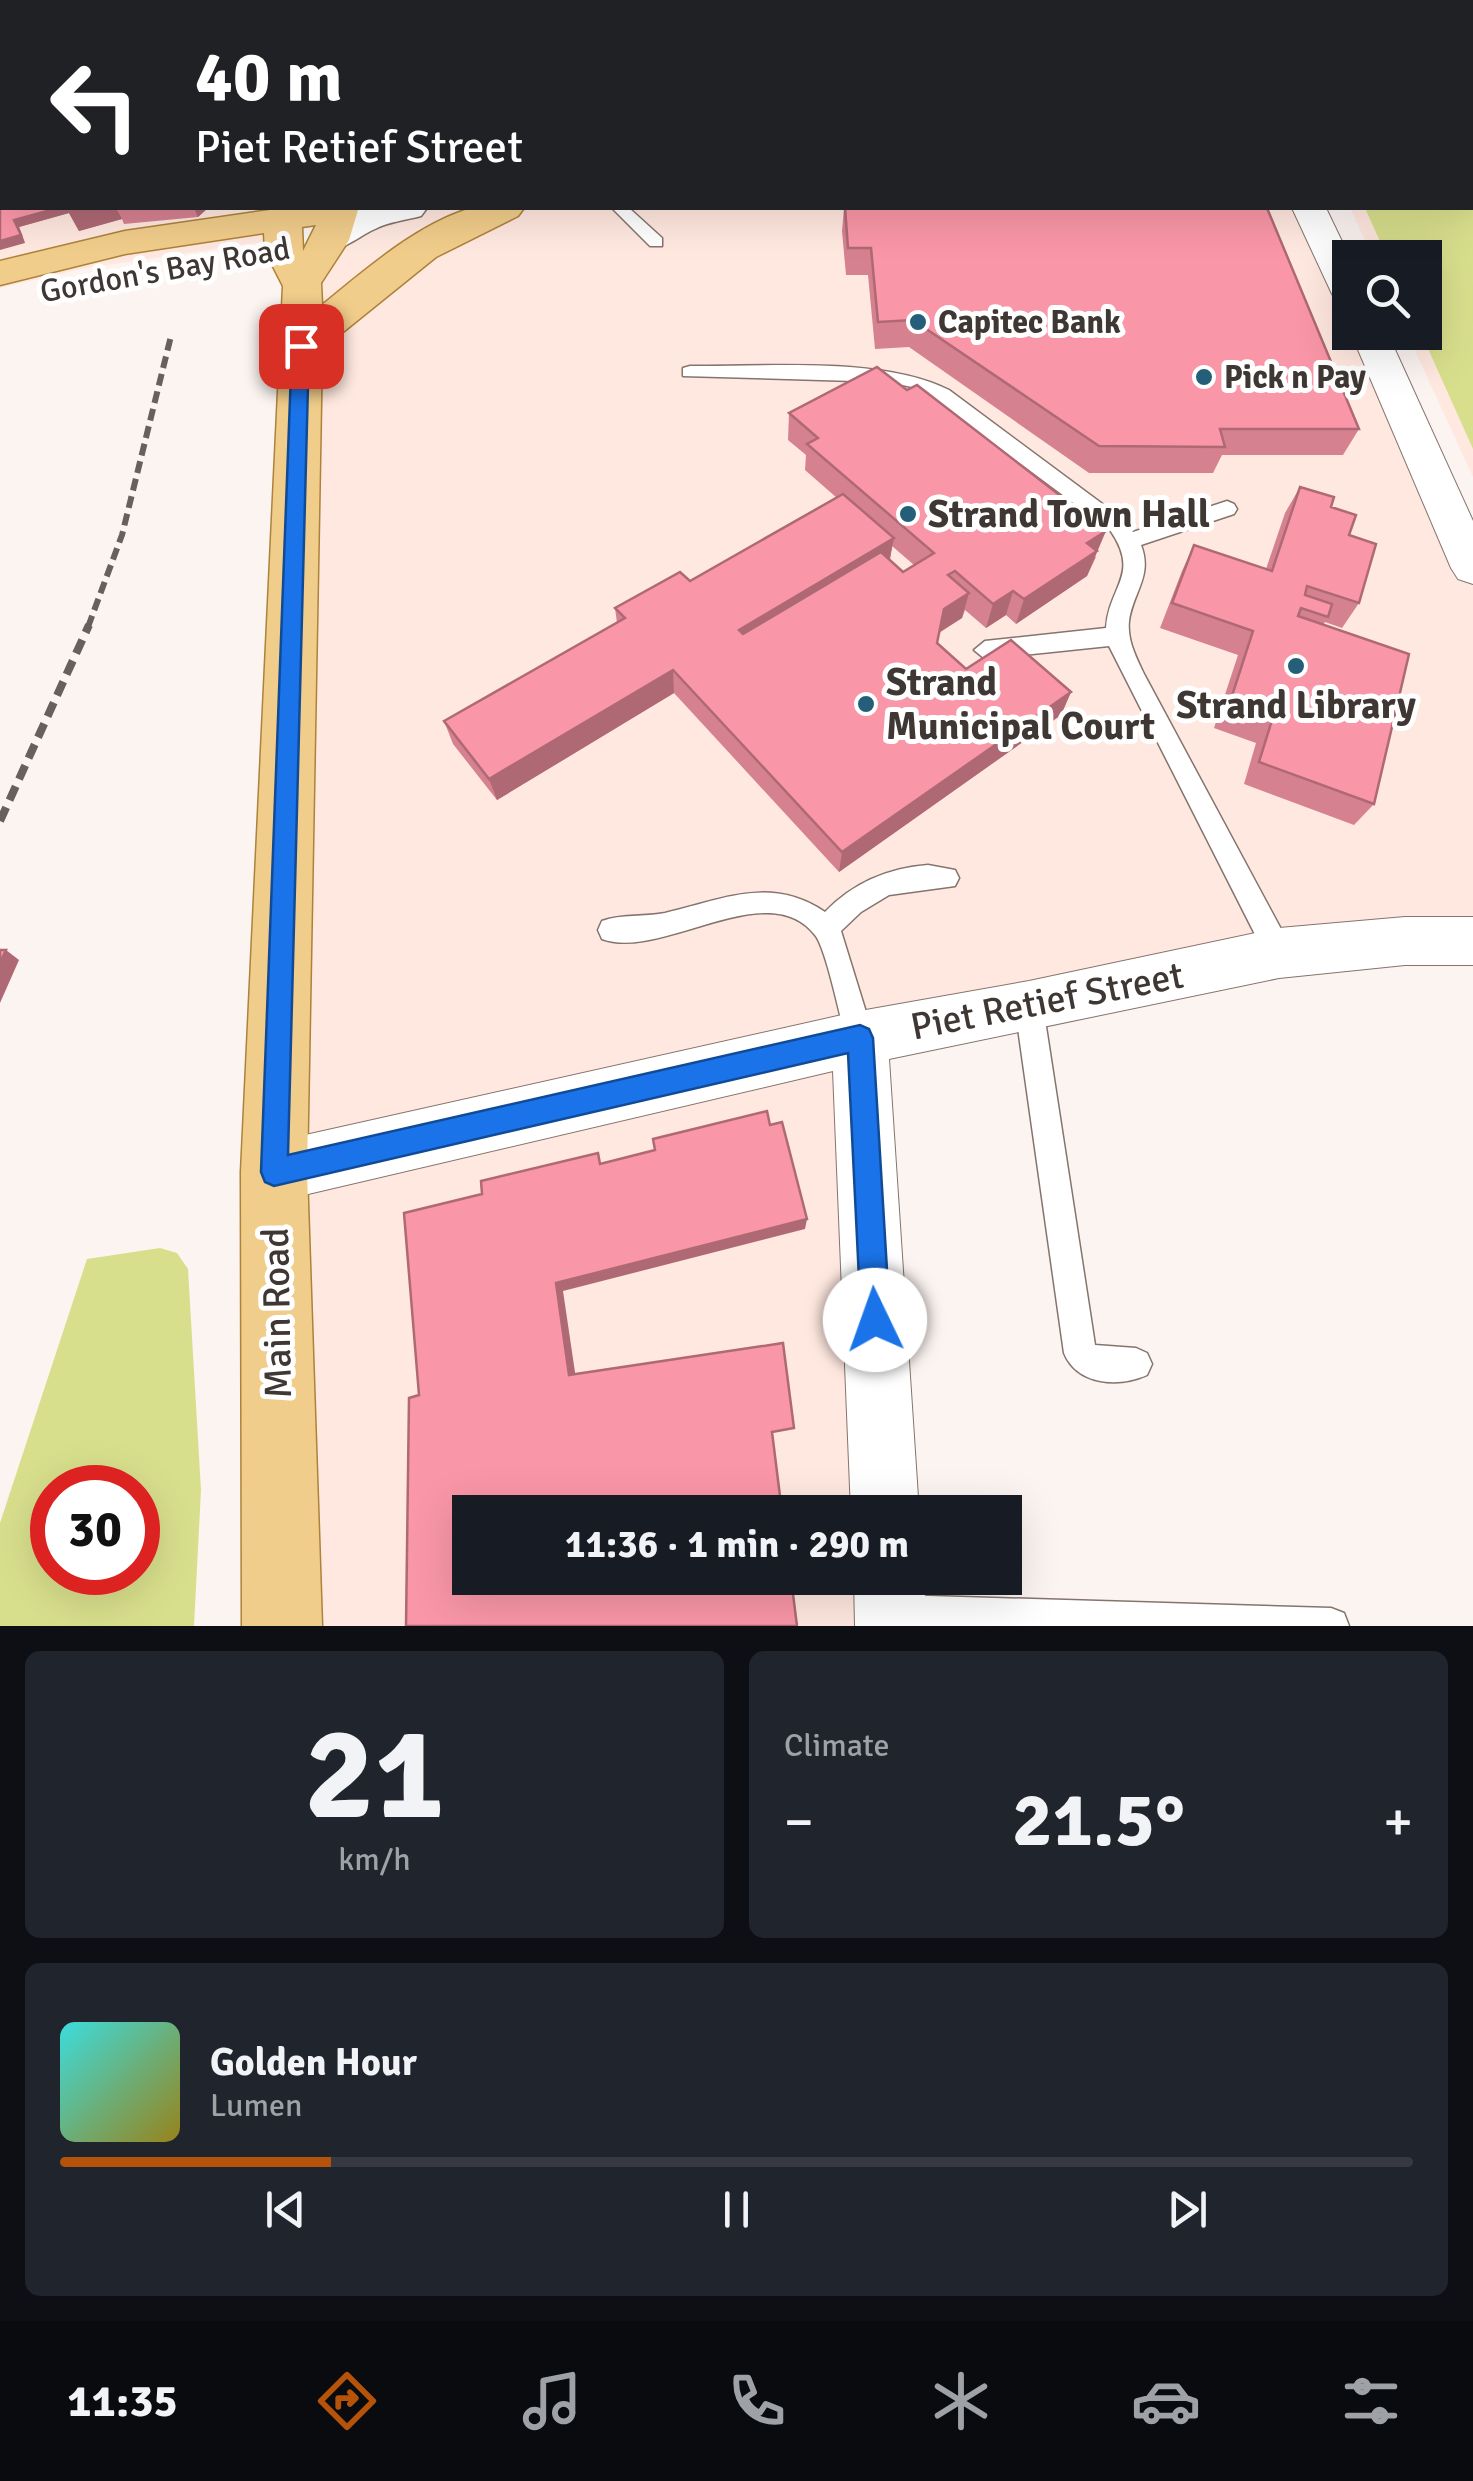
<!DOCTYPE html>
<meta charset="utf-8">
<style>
:root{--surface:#171b24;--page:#20242c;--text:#f1f3f6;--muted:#9ea1a6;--line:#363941;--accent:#b45309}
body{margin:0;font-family:Signika,sans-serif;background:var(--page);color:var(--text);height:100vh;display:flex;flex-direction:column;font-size:38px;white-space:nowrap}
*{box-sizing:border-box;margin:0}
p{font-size:32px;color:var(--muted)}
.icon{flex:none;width:55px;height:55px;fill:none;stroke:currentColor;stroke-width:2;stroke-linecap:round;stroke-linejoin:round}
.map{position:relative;height:1626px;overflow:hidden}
.details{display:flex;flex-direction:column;gap:25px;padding:25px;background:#0d0f14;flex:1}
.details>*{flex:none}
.hud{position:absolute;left:0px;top:0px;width:1475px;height:210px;box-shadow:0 10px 40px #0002;background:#202124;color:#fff;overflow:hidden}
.fabs{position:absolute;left:1332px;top:240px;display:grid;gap:20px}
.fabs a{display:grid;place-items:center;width:110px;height:110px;border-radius:0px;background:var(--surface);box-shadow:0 10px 40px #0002;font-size:50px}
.speed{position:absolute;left:30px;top:1465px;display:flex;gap:20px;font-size:50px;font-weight:700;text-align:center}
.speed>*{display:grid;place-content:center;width:130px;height:130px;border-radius:50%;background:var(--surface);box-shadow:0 10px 40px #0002;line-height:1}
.speed .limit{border:15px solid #d22;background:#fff;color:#111}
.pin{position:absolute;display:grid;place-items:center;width:85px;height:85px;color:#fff;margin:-42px;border-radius:20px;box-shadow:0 5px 15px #0006}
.me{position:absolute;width:110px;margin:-55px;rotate:357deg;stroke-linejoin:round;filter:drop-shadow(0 0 8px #0008)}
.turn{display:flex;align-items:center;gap:35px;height:210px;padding:0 30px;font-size:45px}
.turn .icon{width:130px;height:130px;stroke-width:2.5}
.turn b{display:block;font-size:70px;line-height:85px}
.big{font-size:75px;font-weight:700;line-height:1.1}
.details .card{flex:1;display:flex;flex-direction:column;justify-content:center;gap:15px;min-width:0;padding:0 35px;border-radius:15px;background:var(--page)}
.details .dial{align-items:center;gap:0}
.dial b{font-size:130px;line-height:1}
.song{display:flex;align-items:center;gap:30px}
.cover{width:120px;height:120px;border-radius:15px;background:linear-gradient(135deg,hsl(180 70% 55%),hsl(50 70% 35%))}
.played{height:10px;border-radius:5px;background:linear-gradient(90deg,var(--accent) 20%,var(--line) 20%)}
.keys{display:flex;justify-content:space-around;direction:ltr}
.heat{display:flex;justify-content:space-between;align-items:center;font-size:55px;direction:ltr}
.details .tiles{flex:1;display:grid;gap:25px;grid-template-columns:1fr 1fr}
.card:last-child{grid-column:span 2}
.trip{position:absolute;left:452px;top:1495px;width:570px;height:100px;border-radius:0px;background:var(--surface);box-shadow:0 10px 40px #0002;font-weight:700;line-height:100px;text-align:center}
.tabs{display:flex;height:160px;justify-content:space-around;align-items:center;background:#090b0e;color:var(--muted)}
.tabs .icon{width:70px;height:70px}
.tabs .on{color:var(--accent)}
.tabs b{font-size:45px;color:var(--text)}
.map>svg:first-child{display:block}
.built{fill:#ffe8df}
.green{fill:#d8df8c;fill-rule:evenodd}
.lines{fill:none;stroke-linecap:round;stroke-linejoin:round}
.lane-casing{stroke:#85746d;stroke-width:3}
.street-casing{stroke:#85746d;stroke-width:2}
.secondary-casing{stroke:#85746d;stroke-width:3}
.primary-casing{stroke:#ad823a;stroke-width:3}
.lane{fill:#fff;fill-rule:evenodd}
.street{fill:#fff;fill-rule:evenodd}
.secondary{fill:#fff;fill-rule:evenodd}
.primary{fill:#f1cd8b;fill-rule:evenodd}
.rail-far1{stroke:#68605d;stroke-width:6;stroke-dasharray:12 6;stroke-linecap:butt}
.rail{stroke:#68605d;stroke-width:8;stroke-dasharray:15 8;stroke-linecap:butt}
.wall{fill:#d68190;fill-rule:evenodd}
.shaded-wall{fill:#ae6975}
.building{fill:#f996a7;stroke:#ae6975;stroke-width:2.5}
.route{fill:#1a73e8;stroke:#114b97;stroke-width:2.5}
.poi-dot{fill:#255e78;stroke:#fff;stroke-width:4}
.labels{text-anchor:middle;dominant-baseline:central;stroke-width:10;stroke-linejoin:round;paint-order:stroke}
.far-street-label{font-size:32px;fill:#3f3734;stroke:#fff}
.far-poi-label{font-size:32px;font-weight:bold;fill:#3f3734;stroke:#fff;text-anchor:start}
.poi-label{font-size:38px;font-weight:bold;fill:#3f3734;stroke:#fff;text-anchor:start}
.street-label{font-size:38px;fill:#3f3734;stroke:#fff}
</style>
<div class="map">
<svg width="1473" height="1626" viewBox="0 0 1473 1626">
<rect width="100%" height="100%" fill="#fcf4f1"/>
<g class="built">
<path d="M2 52V208H288L282 220V239L81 269 0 288Z"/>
<path d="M1473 160V477L1407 333 1425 332V258L1373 257 1350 208H1472Z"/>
<path d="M340 208H1307L1350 302V332L1364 333 1473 573V942L861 1040 885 1512H470V1578H888L891 1626H279L300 346Z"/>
</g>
<g class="green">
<path d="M1473 167V449L1421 333 1425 332V258L1387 257 1365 208H1472Z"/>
<path d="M160 1248 177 1253 188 1269 201 1490 194 1626H0V1523L87 1259ZM52 1488H138V1572H52Z"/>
</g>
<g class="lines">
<defs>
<g id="lane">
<rect x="0" y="167" width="2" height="10"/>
<path d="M612 208H629L662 238V246H650Z"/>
<path d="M690 366C767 367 881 356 949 390L1124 520 1133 532 1227 501 1234 504 1237 509 1234 514 1141 545C1153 576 1133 592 1129 621 1127 640 1136 657 1144 674L1289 944 1292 953 1289 962 1279 965 1269 962 1109 646 985 659 974 650 985 641 1106 628C1109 585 1141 575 1110 530L935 400 912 387 888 382 683 376V368Z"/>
<path d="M928 865 955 870 959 878 955 886 889 895 861 912 841 931 874 1038 870 1048 860 1051 850 1048 846 1038C840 1018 826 948 815 935 768 874 661 961 602 939L598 930 602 921C621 914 644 917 665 913 722 900 770 875 825 912 853 883 888 868 928 865Z"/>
<path d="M1029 994 1039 998 1043 1007 1095 1345 1136 1348 1147 1353 1152 1364 1147 1375C1118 1388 1077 1385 1064 1353L1015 1007 1019 998Z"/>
<path d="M896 1595 1331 1608 1344 1613 1349 1626H884L878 1613 883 1600Z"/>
</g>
<g id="street">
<path d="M2 42V64L0 65V43Z"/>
<path d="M1292 208H1326L1350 258V305L1337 302 1332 294Z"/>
<path d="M1350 331 1387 332 1473 521V584L1458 579 1451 568Z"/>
<path d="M1405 917H1473V965H1405L1279 978 889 1059 919 1512H851L833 1071 274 1202 253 1193 244 1172 253 1151 274 1142 860 1011 1029 981 1279 928Z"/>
<path d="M854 1578H924L927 1626H855Z"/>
</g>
<g id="secondary">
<rect x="1472" y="120" width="1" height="20"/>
<path d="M365 208H427L421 216C406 220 388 222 375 229 353 239 342 254 317 248L311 240C322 224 346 212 365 208Z"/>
</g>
<path id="primary" d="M284 208 358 210 349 240 321 283 322 305C365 270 415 226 468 209 484 204 507 207 524 208L518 216 436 257 322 349 307 1172 322 1626H242L241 1172 283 286 265 251 264 233 125 254 0 285V261L125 231ZM316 225 303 251 302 227Z"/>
</defs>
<use href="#lane" class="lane-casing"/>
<use href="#street" class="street-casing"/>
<use href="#secondary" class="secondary-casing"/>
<use href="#primary" class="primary-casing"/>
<use href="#lane" class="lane"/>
<use href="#street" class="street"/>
<use href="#secondary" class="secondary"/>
<use href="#primary" class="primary"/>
<path class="rail-far1" d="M88 627 122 535 171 336"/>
<path class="rail" d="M0 821 89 625"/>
</g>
<g class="wall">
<path d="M1081 0H1196L1194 2H1084Z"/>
<path d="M1363 0H1473L1472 2H1366Z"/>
<path d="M2 208H208L198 217 124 224 122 219 79 231 69 213 19 227 25 243Z"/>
<path d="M844 208 1359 429 1343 455H1222L1213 473H1089L909 347 875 349 868 275H846L842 231Z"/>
<path d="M789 413 1096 557 1087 576 1016 624 1006 615 986 628 965 610 962 618 939 633 937 643 966 669 1071 692 1061 715 839 872 674 693 497 800 453 744 444 721 617 623 615 608 690 581 837 498 805 470 806 455 788 440ZM892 546 914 565 903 572 890 560Z"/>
<path d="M1300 487 1331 507 1349 535 1359 603 1342 628 1325 622 1323 625 1374 804 1354 825 1244 784 1256 743 1214 728 1238 655 1160 628 1182 571 1194 545 1266 569 1285 513Z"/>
</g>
<g class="shaded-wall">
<path d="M427 0H448V2H423Z"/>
<path d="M1004 0H1048L1038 2H1004Z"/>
<path d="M1106 0H1196L1194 2H1105Z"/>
<path d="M58 208H116L122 219 79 231 69 213 19 227 25 243 0 250V241L14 220Z"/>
<path d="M194 208H208L198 217Z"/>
<path d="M1106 531 1087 576 1016 624 1024 599 1087 543Z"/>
<path d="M894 538 889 563 739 654V630Z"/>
<path d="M1013 591 1006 615 986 628 993 604Z"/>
<path d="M969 593 962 618 938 633 944 609Z"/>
<path d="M673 670 674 693 497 800 489 779Z"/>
<path d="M1071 692 1061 715 839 872 842 852Z"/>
<path d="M6 950 19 960 0 1003V963Z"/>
<path d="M807 1219 805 1229 563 1291 576 1379 569 1375 556 1283Z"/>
</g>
<g class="building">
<path d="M165 0H226L225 1 394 0 391 2H147V1Z"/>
<path d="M397 0H427L423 2H398Z"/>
<path d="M712 0H908L911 2H714Z"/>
<path d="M908 0H975L977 2H911Z"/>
<path d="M981 0H1017L1019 2H984Z"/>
<path d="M1241 0H1343L1346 2H1228Z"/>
<path d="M1399 0H1473V19L1472 2H1402Z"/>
<path d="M0 188 2 192V208H58L14 220 21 235 0 241Z"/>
<path d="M845 208H1267L1359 429H1220L1225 447 1099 446 913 320 878 322 871 248H848Z"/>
<path d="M877 367 907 390 917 385 1106 531 1087 543 1097 551 1024 599 1013 591 993 604 955 571 948 575 969 593 944 609 937 643 966 669 1011 640 1071 692 842 852 673 670 489 779 444 721 625 618 615 608 680 572 690 581 843 494 894 538 739 630 743 634 881 552 903 572 934 553 807 444 818 438 789 413Z"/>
<path d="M1300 487 1334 497 1331 507 1356 515 1349 535 1376 544 1359 603 1307 586 1305 595 1332 604 1328 617 1301 608 1298 616 1409 654 1374 804 1259 762 1272 720 1229 705 1253 631 1172 603 1194 545 1272 571Z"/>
<path d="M0 950H6L0 963Z"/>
<path d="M767 1111 770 1125 782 1122 807 1219 556 1283 569 1375 783 1343 794 1428 772 1432 782 1512H470V1578H791L797 1626H406L409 1398 419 1395 404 1213 482 1194 481 1181 598 1153 600 1164 655 1150 653 1139Z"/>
</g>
<path class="route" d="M301 340 309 346 288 1155 860 1025 869 1029 873 1038 890 1320 885 1330 875 1334 865 1330 861 1320 848 1053 274 1186 265 1182 261 1172 292 346Z"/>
<g class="poi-dot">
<circle cx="918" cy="322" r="10"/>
<circle cx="1204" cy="377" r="10"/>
<circle cx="908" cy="514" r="10"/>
<circle cx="1296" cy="666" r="10"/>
<circle cx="866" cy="704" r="10"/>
</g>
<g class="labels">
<g class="far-street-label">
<text transform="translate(165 270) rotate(-10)">Gordon's Bay Road</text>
</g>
<g class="far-poi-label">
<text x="938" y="322">Capitec Bank</text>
<text x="1224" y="377">Pick n Pay</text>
</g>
<g class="poi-label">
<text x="928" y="514">Strand Town Hall</text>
<text x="886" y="682">Strand<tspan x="886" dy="44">Municipal Court</tspan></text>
<text x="1296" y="705" text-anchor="middle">Strand Library</text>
</g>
<g class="street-label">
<text transform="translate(1047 1001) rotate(-11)">Piet Retief Street</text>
<text transform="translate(277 1313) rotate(-91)">Main Road</text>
</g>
</g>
</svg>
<div class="fabs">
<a><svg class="icon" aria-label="search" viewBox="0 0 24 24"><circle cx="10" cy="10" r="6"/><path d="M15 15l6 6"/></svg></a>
</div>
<div class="speed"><div class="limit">30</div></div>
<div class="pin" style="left:301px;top:346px;background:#d93025"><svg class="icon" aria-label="arrive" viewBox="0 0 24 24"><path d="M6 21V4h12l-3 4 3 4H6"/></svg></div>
<svg class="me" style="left:875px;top:1320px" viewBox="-20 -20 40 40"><circle r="19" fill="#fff"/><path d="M0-13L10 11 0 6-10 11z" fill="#1a73e8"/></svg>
<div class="trip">11:36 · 1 min · 290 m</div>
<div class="hud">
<div class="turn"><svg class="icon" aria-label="left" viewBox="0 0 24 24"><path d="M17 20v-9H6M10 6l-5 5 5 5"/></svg><div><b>40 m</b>Piet Retief Street</div></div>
</div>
</div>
<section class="details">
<div class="tiles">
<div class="card dial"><b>21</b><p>km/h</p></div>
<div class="card"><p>Climate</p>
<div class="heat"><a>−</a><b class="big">21.5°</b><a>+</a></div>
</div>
<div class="card">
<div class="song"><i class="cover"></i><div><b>Golden Hour</b><p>Lumen</p></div></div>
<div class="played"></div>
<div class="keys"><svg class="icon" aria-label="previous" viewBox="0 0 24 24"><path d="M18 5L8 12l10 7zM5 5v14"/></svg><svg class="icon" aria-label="pause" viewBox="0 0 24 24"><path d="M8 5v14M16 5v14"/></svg><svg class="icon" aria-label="next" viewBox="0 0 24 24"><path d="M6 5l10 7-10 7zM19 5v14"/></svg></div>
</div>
</div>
</section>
<nav class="tabs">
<b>11:35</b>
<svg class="icon on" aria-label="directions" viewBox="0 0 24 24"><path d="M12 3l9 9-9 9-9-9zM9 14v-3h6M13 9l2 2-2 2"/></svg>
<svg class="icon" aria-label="music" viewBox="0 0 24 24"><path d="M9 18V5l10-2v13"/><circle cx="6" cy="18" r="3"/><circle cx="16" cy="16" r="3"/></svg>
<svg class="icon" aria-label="phone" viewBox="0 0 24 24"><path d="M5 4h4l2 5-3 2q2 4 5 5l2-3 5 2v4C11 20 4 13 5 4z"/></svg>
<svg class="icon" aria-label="climate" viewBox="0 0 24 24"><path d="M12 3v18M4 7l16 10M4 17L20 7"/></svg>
<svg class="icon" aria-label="car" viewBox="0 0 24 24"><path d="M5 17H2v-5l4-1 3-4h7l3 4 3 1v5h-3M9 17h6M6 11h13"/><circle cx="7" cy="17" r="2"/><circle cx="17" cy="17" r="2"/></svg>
<svg class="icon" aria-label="filters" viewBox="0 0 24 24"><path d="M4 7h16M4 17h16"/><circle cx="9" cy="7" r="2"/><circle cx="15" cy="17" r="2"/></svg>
</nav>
